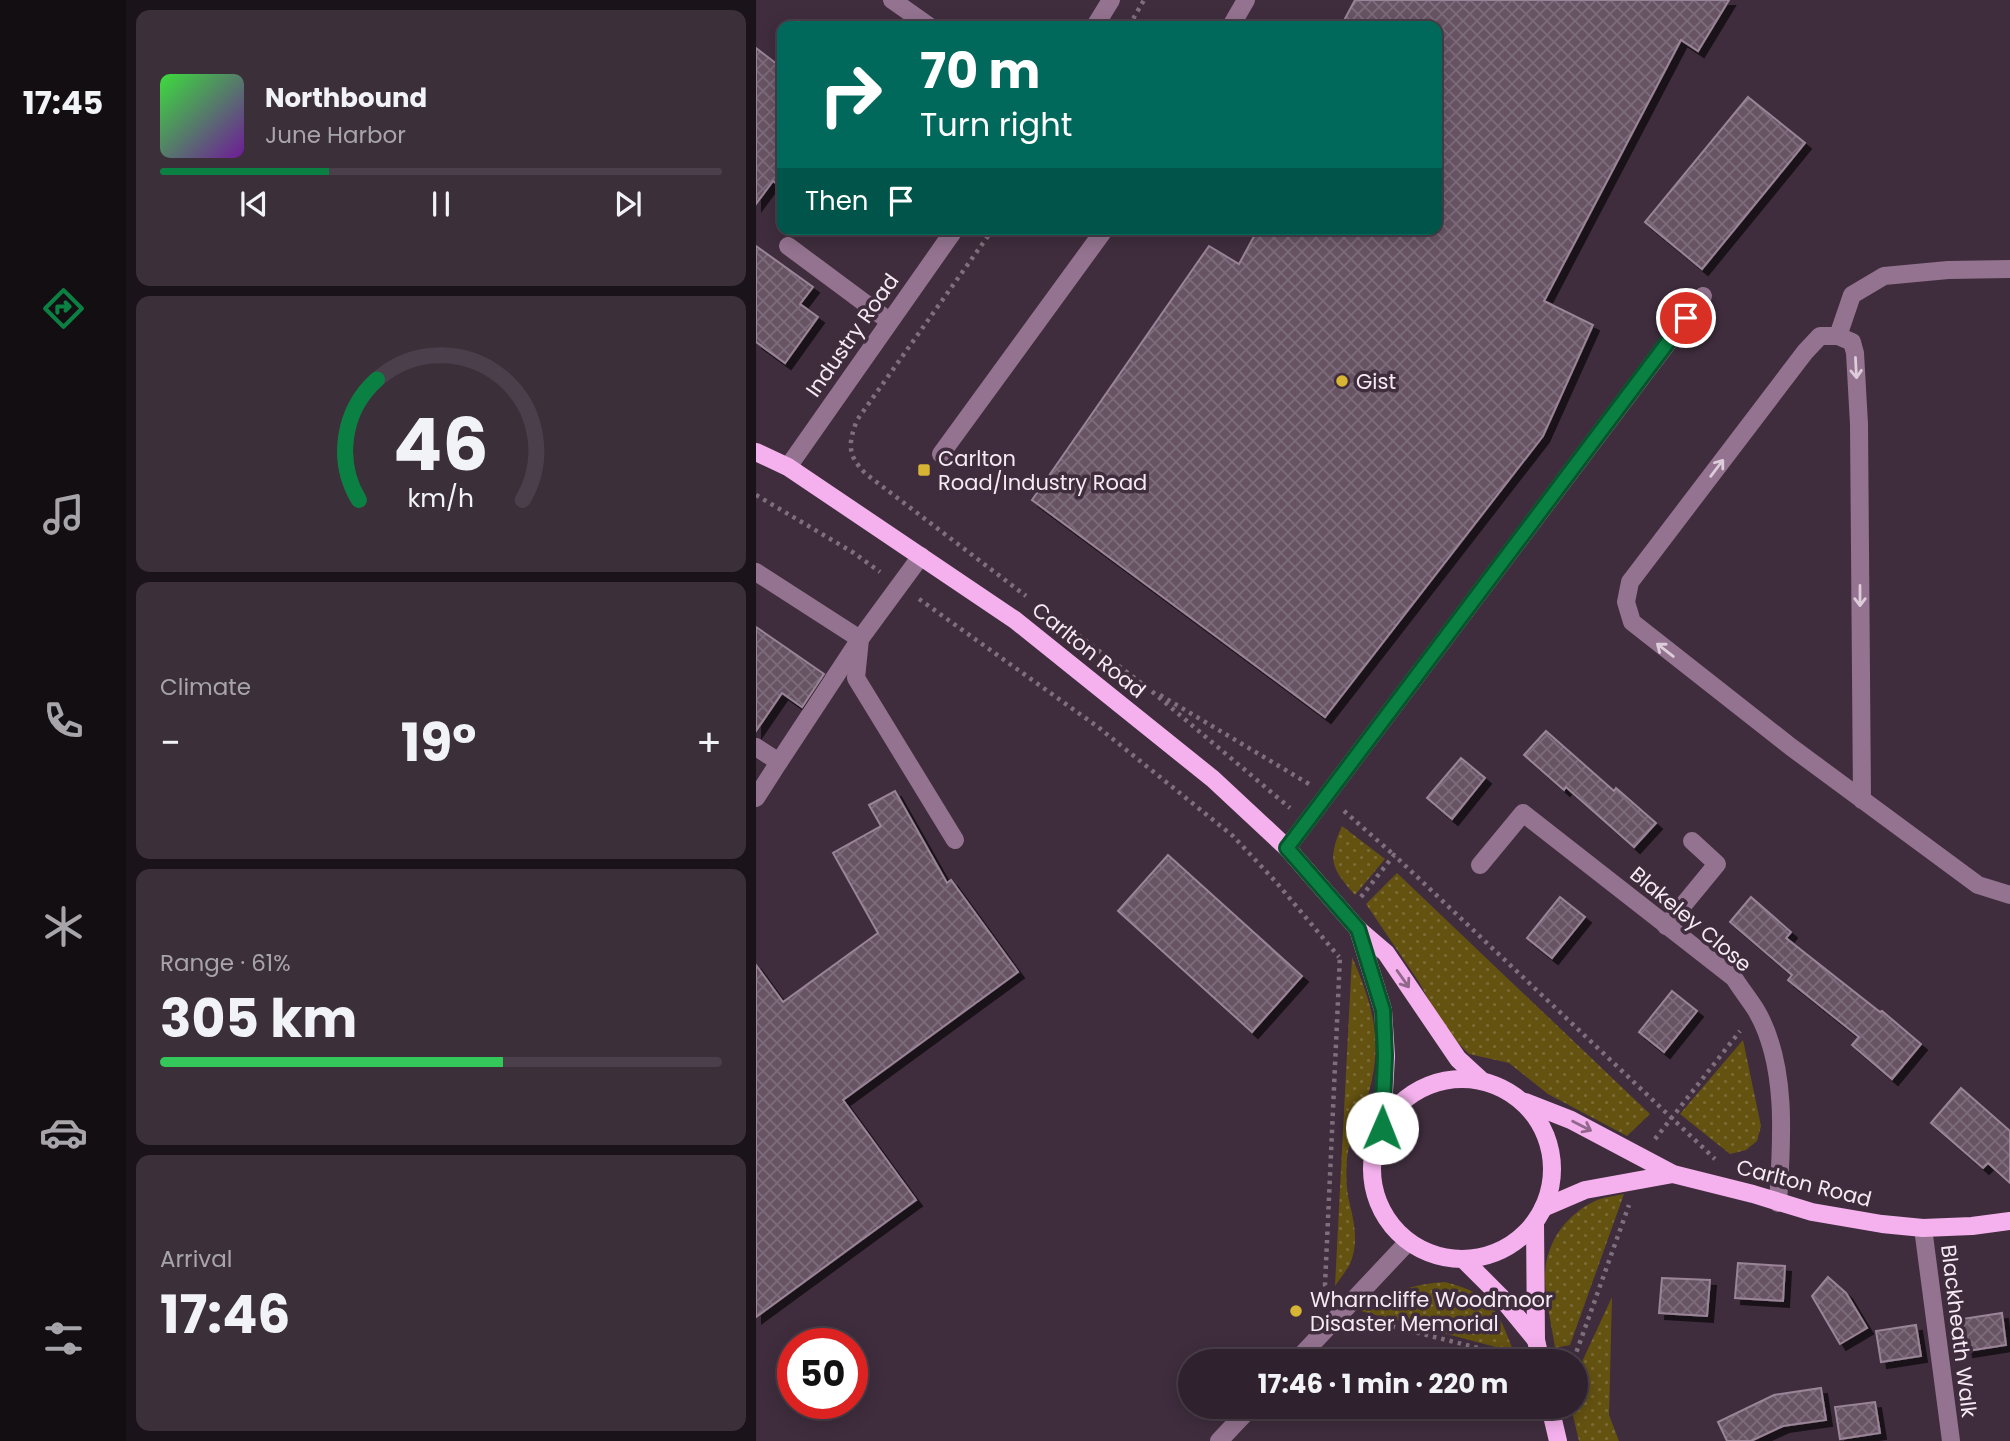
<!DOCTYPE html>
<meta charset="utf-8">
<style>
:root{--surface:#2f222e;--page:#3b2f3a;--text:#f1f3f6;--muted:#a7a4aa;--line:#4a3f4a;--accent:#0b8043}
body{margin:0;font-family:Poppins,sans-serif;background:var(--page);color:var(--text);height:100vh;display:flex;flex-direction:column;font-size:26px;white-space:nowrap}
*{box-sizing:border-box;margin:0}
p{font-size:23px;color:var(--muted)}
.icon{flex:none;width:38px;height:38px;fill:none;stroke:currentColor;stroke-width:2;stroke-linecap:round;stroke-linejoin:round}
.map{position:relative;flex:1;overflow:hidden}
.details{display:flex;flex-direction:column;gap:10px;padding:10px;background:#1a1319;width:630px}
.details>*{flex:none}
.top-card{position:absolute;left:21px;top:21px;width:665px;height:214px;border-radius:14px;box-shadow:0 4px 18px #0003,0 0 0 2px var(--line);background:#00695c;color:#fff;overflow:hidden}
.speed{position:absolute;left:21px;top:1328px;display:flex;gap:14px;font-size:35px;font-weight:700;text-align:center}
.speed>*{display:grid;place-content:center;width:91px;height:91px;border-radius:50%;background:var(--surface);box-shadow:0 4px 18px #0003,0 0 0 2px var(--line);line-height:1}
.speed .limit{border:10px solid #d22;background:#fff;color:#111}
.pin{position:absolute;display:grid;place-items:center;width:60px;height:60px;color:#fff;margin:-30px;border:4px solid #fff;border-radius:50%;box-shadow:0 2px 7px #0007}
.me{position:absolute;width:77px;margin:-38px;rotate:1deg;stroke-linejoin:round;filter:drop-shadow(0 0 5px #0008)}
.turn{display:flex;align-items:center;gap:24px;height:147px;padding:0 28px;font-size:32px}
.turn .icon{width:91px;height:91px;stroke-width:2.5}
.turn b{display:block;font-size:49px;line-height:60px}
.then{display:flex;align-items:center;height:66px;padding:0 28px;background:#0003;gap:14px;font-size:26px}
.big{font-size:52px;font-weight:700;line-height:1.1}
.details .widget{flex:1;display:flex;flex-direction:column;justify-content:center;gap:10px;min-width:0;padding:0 24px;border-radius:14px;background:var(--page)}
.details .dial{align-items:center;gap:0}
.dial svg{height:182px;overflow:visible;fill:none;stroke:var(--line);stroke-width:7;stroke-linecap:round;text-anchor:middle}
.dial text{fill:var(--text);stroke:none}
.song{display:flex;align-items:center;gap:21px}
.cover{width:84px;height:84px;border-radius:10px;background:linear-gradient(135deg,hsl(120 70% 55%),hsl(280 70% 35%))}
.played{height:7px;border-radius:4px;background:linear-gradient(90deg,var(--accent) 30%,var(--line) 30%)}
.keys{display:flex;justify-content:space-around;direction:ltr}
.heat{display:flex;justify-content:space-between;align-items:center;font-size:38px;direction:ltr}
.charge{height:10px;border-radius:5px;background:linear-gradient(90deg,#34c759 61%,var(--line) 0)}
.trip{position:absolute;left:422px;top:1349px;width:410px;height:70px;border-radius:35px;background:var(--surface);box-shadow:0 4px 18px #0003,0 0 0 2px var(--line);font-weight:700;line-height:70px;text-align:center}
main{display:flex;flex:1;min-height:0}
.tabs{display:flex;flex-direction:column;width:126px;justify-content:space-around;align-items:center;background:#130e12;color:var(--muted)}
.tabs .icon{width:49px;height:49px}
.tabs .on{color:var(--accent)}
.tabs b{font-size:32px;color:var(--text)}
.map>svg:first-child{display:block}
.green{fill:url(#green-dots)}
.building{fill:url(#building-cross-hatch);stroke:#9a8497;stroke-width:2;filter:url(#shadow)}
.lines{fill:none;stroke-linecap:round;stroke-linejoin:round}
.path{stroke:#7f6f7d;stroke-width:4.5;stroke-dasharray:3.5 5;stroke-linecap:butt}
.minor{stroke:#947390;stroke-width:18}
.major{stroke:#f5b1ed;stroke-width:18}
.oneway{stroke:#ddccda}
.oneway2{stroke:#91688c}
.route-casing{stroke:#07532c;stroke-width:18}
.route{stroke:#0b8043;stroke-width:12}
.poi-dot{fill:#d7b434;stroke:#3f2d3d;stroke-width:2.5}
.labels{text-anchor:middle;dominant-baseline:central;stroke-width:7;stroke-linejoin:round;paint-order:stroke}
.street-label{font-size:21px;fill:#f5e9f3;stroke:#3f2d3d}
.poi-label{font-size:21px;fill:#f5e9f3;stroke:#3f2d3d;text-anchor:start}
</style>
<main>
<nav class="tabs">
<b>17:45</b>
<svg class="icon on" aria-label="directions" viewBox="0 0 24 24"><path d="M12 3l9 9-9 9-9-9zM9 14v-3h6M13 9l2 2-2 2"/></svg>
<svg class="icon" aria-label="music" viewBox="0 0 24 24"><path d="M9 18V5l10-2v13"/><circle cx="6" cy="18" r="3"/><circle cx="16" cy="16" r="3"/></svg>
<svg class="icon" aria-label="phone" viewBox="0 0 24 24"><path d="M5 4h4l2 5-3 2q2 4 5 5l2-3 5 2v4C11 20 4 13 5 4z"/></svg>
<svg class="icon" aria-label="climate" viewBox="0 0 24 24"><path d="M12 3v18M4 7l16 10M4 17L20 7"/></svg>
<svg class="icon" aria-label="car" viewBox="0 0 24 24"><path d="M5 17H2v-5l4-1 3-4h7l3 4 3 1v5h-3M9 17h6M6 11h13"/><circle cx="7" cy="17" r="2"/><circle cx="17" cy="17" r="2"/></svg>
<svg class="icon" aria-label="filters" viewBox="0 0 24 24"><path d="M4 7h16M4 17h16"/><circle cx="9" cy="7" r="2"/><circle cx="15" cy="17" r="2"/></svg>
</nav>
<section class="details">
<div class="widget">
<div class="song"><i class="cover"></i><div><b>Northbound</b><p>June Harbor</p></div></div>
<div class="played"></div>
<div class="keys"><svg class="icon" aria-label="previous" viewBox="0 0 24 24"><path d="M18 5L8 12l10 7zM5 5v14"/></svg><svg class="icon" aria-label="pause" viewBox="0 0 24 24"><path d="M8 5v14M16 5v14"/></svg><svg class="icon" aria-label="next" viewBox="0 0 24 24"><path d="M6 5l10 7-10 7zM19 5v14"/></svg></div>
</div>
<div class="widget dial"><svg viewBox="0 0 100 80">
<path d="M14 69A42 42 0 1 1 86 69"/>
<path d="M14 69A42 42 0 0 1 22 16" stroke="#0b8043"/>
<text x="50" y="56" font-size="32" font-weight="700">46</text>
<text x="50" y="72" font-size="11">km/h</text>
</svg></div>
<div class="widget"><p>Climate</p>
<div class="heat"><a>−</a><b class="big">19°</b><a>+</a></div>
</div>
<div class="widget"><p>Range · 61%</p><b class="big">305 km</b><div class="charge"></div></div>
<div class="widget"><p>Arrival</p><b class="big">17:46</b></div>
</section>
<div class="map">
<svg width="1254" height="1441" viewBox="0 0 1254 1441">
<defs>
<pattern id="green-dots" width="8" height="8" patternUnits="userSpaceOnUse" patternTransform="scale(1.75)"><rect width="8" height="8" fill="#645211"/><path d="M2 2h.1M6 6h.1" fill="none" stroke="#7b6b34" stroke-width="1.8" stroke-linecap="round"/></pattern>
<pattern id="building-cross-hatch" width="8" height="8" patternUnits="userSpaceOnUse" patternTransform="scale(1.75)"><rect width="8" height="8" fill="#675364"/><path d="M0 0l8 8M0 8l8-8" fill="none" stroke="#7d6c7b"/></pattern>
<filter id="shadow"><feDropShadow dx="6" dy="6" stdDeviation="0" flood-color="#0009"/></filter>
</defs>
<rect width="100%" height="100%" fill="#3f2d3d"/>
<g class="green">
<path d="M586 826 629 859 599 895C575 868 571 860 586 826Z"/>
<path d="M641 873 894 1114 871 1136 792 1094 753 1063 713 1054 690 1031 663 982 610 904Z"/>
<path d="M596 957C619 1010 628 1046 610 1102 604 1120 593 1139 591 1158 590 1170 590 1183 592 1196 597 1219 604 1240 594 1264 590 1271 584 1279 579 1286Z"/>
<path d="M987 1040 1005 1126 1001 1141 990 1150 974 1154 924 1114Z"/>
<path d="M868 1194 814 1345 799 1348C796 1325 789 1300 789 1277 789 1243 810 1214 841 1200 849 1197 859 1196 868 1194Z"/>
<path d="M689 1282C736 1294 741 1309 758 1352L605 1311C632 1293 656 1284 689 1282Z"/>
<path d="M856 1297 853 1415 863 1441H823L815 1407H819V1366L825 1364Z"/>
</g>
<g class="building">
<path d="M599 0H973L942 51 925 40 788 301 837 325 787 436 569 717 276 500 453 246 483 264 502 229H681V26H585Z"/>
<path d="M0 48 26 68V188L17 181 0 204Z"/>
<path d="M992 97 1049 143 946 269 889 222Z"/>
<path d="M0 246 57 287 44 304 62 317 29 363 0 342Z"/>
<path d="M0 627 68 674 46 707 26 693 0 731Z"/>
<path d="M790 731 858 791 860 788 900 823 878 847 810 787 808 790 768 755Z"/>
<path d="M705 758 729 778 696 819 671 798Z"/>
<path d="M139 791 191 883 195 880 262 972 87 1100 160 1200 0 1317V965L27 1002 122 933 77 853 125 826 113 805Z"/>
<path d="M412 855 546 976 496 1032 362 911Z"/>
<path d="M804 897 829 917 796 958 771 938Z"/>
<path d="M995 897 1035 932 1030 938 1124 1012 1126 1011 1165 1044 1136 1079 1096 1045 1103 1037 1032 980 1036 975 974 922Z"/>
<path d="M916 991 941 1011 908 1052 883 1032Z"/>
<path d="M1205 1088 1254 1131V1183L1232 1163 1227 1168 1175 1123Z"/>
<path d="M982 1263 1029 1266 1027 1301 979 1298Z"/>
<path d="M1072 1277 1090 1293 1111 1328 1084 1344 1056 1296Z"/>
<path d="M906 1278 954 1280 951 1316 903 1313Z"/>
<path d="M1246 1313 1250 1345 1211 1351 1206 1319Z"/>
<path d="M1160 1325 1165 1356 1125 1362 1120 1331Z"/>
<path d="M1065 1388 1070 1420 1027 1426 995 1441H971L962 1422 1018 1395Z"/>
<path d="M1119 1402 1124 1433 1084 1439 1079 1407Z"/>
</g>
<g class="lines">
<g class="path">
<path d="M373 26 388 0"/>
<path d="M237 229 101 420C92 444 91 455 110 474L270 596"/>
<path d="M0 495 98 553 124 572"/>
<path d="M163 599 342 727 477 836 520 882 583 957"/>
<path d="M288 609 393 689 534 808"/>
<path d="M404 695 553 784"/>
<path d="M588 811 638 855"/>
<path d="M605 897 638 855 959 1159"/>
<path d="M899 1139 984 1031"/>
<path d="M574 1293 569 1285 584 956"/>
<path d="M611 1320 762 1358"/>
<path d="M807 1359 819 1356 873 1205"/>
</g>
<g class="minor">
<path d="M136 0 173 26"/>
<path d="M339 26 355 0"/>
<path d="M475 26 490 0"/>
<path d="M32 246 133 321"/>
<path d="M1082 336 1096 295 1128 276 1192 270 1254 269"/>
<path d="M185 454 349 229"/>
<path d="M32 467 199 229"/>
<path d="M0 572 104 639 100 678 199 840"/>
<path d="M0 747 23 762 104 639 165 556"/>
<path d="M0 798 23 762"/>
<path d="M1106 800 1103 424 1099 353 1096 342 1082 336H1064L1049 352 874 582 870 602 876 622 1035 747 1222 885 1254 895"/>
<path d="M531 848 947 296"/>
<path d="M724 865 767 813 978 978C985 989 993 999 1000 1010 1032 1064 1026 1142 1022 1203"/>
<path d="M910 926 961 864 936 841"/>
<path d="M1167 1228 1195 1441"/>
<path d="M539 1362 652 1242"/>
<path d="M463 1441 495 1407"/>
</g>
<g class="major">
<path d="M0 452 32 467 259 620 457 779 531 848 602 929 630 953 702 1059 726 1081"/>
<path d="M602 929 627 1010 630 1056 626 1128"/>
<circle cx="706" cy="1169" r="90"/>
<path d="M769 1102 815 1120 917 1174 997 1194 1056 1212 1126 1224 1167 1228 1216 1226 1254 1221"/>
<path d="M787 1208 829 1190 917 1174"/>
<path d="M779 1222 780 1340 785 1362"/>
<path d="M707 1259 744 1296 780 1340"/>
<path d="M794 1407 802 1441"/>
</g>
</g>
<defs><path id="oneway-shaft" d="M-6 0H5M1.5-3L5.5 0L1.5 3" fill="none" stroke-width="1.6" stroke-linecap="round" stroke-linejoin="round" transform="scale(1.75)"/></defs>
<g class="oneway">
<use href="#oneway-shaft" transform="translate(1100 368) rotate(87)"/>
<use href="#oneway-shaft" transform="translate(961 468) rotate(-53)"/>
<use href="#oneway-shaft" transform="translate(1104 596) rotate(90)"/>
<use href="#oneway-shaft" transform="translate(909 650) rotate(-142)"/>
</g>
<g class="oneway2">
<use href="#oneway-shaft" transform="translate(647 979) rotate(55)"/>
<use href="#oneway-shaft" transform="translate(826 1126) rotate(27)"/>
</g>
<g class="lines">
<defs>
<path id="route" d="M626 1128 629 1056 627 1010 602 929 531 848 930 318"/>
</defs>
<use href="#route" class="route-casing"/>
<use href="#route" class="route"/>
</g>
<g class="poi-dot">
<circle cx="586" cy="381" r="7"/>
<rect x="161" y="463" width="14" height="14" rx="3.5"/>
<circle cx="540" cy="1311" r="7"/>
</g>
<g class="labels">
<g class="street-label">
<text transform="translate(96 335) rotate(-55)">Industry Road</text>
<text transform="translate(333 650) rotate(39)">Carlton Road</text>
<text transform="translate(935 919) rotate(40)">Blakeley Close</text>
<text transform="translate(1048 1183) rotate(14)">Carlton Road</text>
<text transform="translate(1203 1331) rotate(83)">Blackheath Walk</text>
</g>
<g class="poi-label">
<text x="600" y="381">Gist</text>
<text x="182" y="458">Carlton<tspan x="182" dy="24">Road/Industry Road</tspan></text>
<text x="554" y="1299">Wharncliffe Woodmoor<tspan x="554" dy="24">Disaster Memorial</tspan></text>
</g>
</g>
</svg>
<div class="speed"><div class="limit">50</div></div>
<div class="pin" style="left:930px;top:318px;background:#d93025"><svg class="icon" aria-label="arrive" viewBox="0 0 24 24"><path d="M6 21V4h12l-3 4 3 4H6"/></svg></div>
<svg class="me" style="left:626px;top:1128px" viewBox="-20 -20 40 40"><circle r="19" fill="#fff"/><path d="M0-13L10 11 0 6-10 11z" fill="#0b8043"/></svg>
<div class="trip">17:46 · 1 min · 220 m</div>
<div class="top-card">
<div class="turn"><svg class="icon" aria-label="right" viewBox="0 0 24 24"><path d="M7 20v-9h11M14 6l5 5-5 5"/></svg><div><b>70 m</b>Turn right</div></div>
<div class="then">Then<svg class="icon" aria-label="arrive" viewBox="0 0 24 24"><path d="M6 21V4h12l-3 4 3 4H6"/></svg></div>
</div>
</div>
</main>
